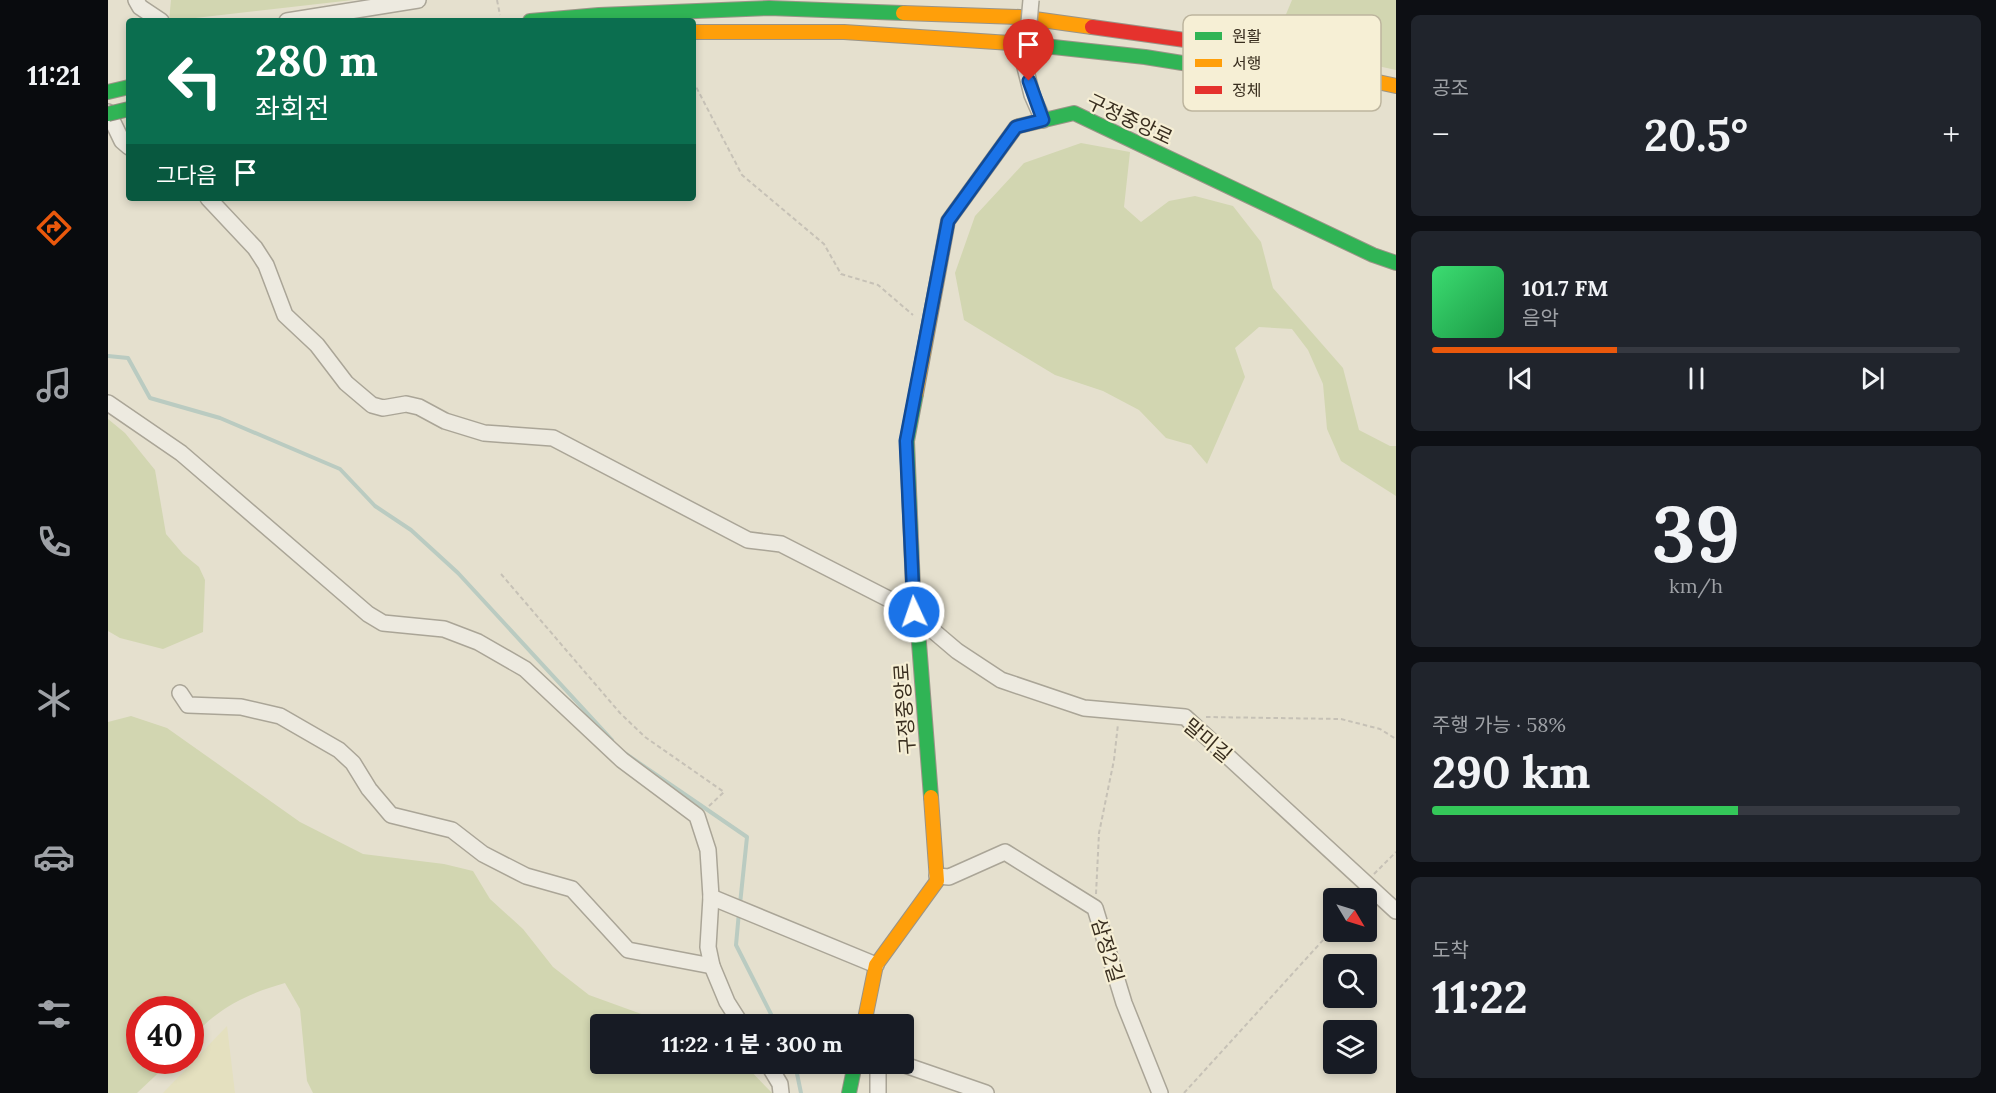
<!DOCTYPE html>
<html lang="ko">
<meta charset="utf-8">
<style>
:root{--surface:#171b24;--page:#20242c;--text:#f1f3f6;--muted:#9ea1a6;--line:#363941;--accent:#ea580c}
body{margin:0;font-family:Lora,"Noto Sans KR",serif;background:var(--page);color:var(--text);height:100vh;display:flex;flex-direction:column;font-size:22px;white-space:nowrap}
*{box-sizing:border-box;margin:0}
p{font-size:20px;color:var(--muted)}
.icon{flex:none;width:33px;height:33px;fill:none;stroke:currentColor;stroke-width:2;stroke-linecap:round;stroke-linejoin:round}
.map{position:relative;flex:1;overflow:hidden}
.drawer{display:flex;flex-direction:column;gap:15px;padding:15px;background:#0d0f14;width:600px}
.drawer>*{flex:none}
.top-card{position:absolute;left:18px;top:18px;width:570px;height:183px;border-radius:6px;box-shadow:0 3px 9px #0003;background:#0b6e4f;color:#fff;overflow:hidden}
.needle{width:39px;rotate:128deg}
.buttons{position:absolute;left:1215px;top:888px;display:grid;gap:12px}
.buttons a{display:grid;place-items:center;width:54px;height:54px;border-radius:6px;background:var(--surface);box-shadow:0 3px 9px #0003;font-size:30px}
.speed{position:absolute;left:18px;top:996px;display:flex;gap:12px;font-size:30px;font-weight:700;text-align:center}
.speed>*{display:grid;place-content:center;width:78px;height:78px;border-radius:50%;background:var(--surface);box-shadow:0 3px 9px #0003;line-height:1}
.speed .limit{border:9px solid #d22;background:#fff;color:#111}
.pin{position:absolute;display:grid;place-items:center;width:51px;height:51px;color:#fff;margin:-62px -26px;border-radius:50% 50% 50% 0;rotate:-45deg;box-shadow:0 0 6px #0007}
.pin .icon{rotate:45deg}
.me{position:absolute;width:66px;margin:-33px;rotate:357deg;stroke-linejoin:round;filter:drop-shadow(0 0 4px #0008)}
.turn{display:flex;align-items:center;gap:21px;height:126px;padding:0 30px;font-size:27px}
.turn .icon{width:78px;height:78px;stroke-width:2.5}
.turn b{display:block;font-size:42px;line-height:51px}
.then{display:flex;align-items:center;height:57px;padding:0 30px;background:#0003;gap:12px;font-size:22px}
.big{font-size:45px;font-weight:700;line-height:1.1}
.drawer .tile{flex:1;display:flex;flex-direction:column;justify-content:center;gap:9px;min-width:0;padding:0 21px;border-radius:9px;background:var(--page)}
.drawer .dial{align-items:center;gap:0}
.dial b{font-size:78px;line-height:1}
.song{display:flex;align-items:center;gap:18px}
.cover{width:72px;height:72px;border-radius:9px;background:linear-gradient(135deg,hsl(140 70% 55%),hsl(140 70% 35%))}
.played{height:6px;border-radius:3px;background:linear-gradient(90deg,var(--accent) 35%,var(--line) 35%)}
.keys{display:flex;justify-content:space-around;direction:ltr}
.heat{display:flex;justify-content:space-between;align-items:center;font-size:33px;direction:ltr}
.charge{height:9px;border-radius:4px;background:linear-gradient(90deg,#34c759 58%,var(--line) 0)}
.trip{position:absolute;left:482px;top:1014px;width:324px;height:60px;border-radius:6px;background:var(--surface);box-shadow:0 3px 9px #0003;font-weight:700;line-height:60px;text-align:center}
main{display:flex;flex:1;min-height:0}
.tab-bar{display:flex;flex-direction:column;width:108px;justify-content:space-around;align-items:center;background:#090b0e;color:var(--muted)}
.tab-bar .icon{width:42px;height:42px}
.tab-bar .selected{color:var(--accent)}
.tab-bar b{font-size:27px;color:var(--text)}
.map>svg:first-child{display:block}
.farmland{fill:#e4e0bf}
.green{fill:#d2d6b1}
.lines{fill:none;stroke-linecap:round;stroke-linejoin:round}
.stream{stroke:#bacbc1;stroke-width:4}
.street-casing{stroke:#aaa597;stroke-width:18}
.fast-casing{stroke:#9a9487;stroke-width:16}
.slow-casing{stroke:#9a9487;stroke-width:16}
.jam-casing{stroke:#9a9487;stroke-width:16}
.path{stroke:#c6c1b6;stroke-width:2;stroke-dasharray:4.5 3;stroke-linecap:butt}
.street{stroke:#edeae0;stroke-width:15}
.fast{stroke:#30b455;stroke-width:14}
.slow{stroke:#ff9f0a;stroke-width:14}
.jam{stroke:#e5322d;stroke-width:14}
.street-bridge-casing{stroke:#aaa597;stroke-width:18;stroke-linecap:butt}
.fast-bridge-casing{stroke:#908a7e;stroke-width:16;stroke-linecap:butt}
.street-bridge{stroke:#edeae0;stroke-width:15}
.fast-bridge{stroke:#30b455;stroke-width:14}
.route-casing{stroke:#114b97;stroke-width:15}
.route{stroke:#1a73e8;stroke-width:10}
.labels{text-anchor:middle;dominant-baseline:central;stroke-width:4.5;stroke-linejoin:round;paint-order:stroke}
.street-label{font-size:20px;fill:#392e1f;stroke:#f6efd5}
.key{fill:#f6efd5;stroke:#bdb59e;stroke-width:1.5}
.key-label{font-size:16px;fill:#392e1f}
</style>
<main>
<nav class="tab-bar">
<b>11:21</b>
<svg class="icon selected" aria-label="directions" viewBox="0 0 24 24"><path d="M12 3l9 9-9 9-9-9zM9 14v-3h6M13 9l2 2-2 2"/></svg>
<svg class="icon" aria-label="music" viewBox="0 0 24 24"><path d="M9 18V5l10-2v13"/><circle cx="6" cy="18" r="3"/><circle cx="16" cy="16" r="3"/></svg>
<svg class="icon" aria-label="phone" viewBox="0 0 24 24"><path d="M5 4h4l2 5-3 2q2 4 5 5l2-3 5 2v4C11 20 4 13 5 4z"/></svg>
<svg class="icon" aria-label="climate" viewBox="0 0 24 24"><path d="M12 3v18M4 7l16 10M4 17L20 7"/></svg>
<svg class="icon" aria-label="car" viewBox="0 0 24 24"><path d="M5 17H2v-5l4-1 3-4h7l3 4 3 1v5h-3M9 17h6M6 11h13"/><circle cx="7" cy="17" r="2"/><circle cx="17" cy="17" r="2"/></svg>
<svg class="icon" aria-label="filters" viewBox="0 0 24 24"><path d="M4 7h16M4 17h16"/><circle cx="9" cy="7" r="2"/><circle cx="15" cy="17" r="2"/></svg>
</nav>
<div class="map">
<svg width="1288" height="1093" viewBox="0 0 1288 1093">
<rect width="100%" height="100%" fill="#e5e0ce"/>
<path class="farmland" d="M119 1026 127 1093H55Z"/>
<g class="green">
<path d="M63 0H245L61 21Z"/>
<path d="M1184 0H1288V70L1166 43Z"/>
<path d="M973 143 1022 152 1016 207 1033 222 1061 201 1087 196 1125 206 1153 242 1165 288 1235 368 1251 430 1282 446H1288V496L1233 461 1219 429 1215 384 1200 350 1184 329 1151 327 1127 348 1137 377 1099 464 1083 445 1058 438 1031 410 995 391 947 375 856 320 847 273 867 216 916 163Z"/>
<path d="M0 419 17 433 47 470 58 534 75 554 91 567 97 580 95 632 55 649 12 638 0 631Z"/>
<path d="M23 716 59 728 192 822 255 854 336 864 365 871 382 899 415 929 445 967 481 995 561 1024H492V1064H636L664 1093H205L199 1081 192 1009 177 983C138 994 109 1008 83 1039L82 1010H32V1060L63 1061 29 1093H0V722Z"/>
</g>
<g class="lines">
<g class="stream">
<path d="M0 356 20 358 42 398 112 418 232 469 267 506 303 530 350 573 504 740"/>
<path d="M515 752 639 837 632 904"/>
<path d="M631 912 628 945 668 1024"/>
<path d="M687 1064 693 1093"/>
</g>
<defs>
<g id="street">
<path d="M28 0 32 7 53 21"/>
<path d="M179 21 310 0"/>
<path d="M917 67 924 95 935 120"/>
<path d="M0 112 14 141 21 147"/>
<path d="M100 198 147 248 158 265 177 315 209 345 238 383 264 405 275 408 298 404 311 407 337 421 376 433 445 438 640 540 673 544 806 612"/>
<path d="M0 403 73 453 260 614 275 623 336 629 370 642 417 669 514 760 589 816 600 850 603 897 600 947 604 966 619 1002 633 1024"/>
<path d="M809 617 849 651 893 680 976 708 1077 717 1288 911"/>
<path d="M72 693 80 705 133 707 172 716 231 750 245 763 261 789 283 815 344 830 375 854 418 876 464 889 520 950 604 966"/>
<path d="M829 876 841 877 897 852 987 908 1016 1003 1052 1093"/>
<path d="M603 897 768 965"/>
<path d="M660 1064 672 1084 673 1093"/>
<path d="M794 1064 878 1093"/>
<path d="M770 1093V1064"/>
</g>
<g id="fast">
<path d="M422 21 491 15 661 8 795 13"/>
<path d="M918 44 1037 57 1187 81"/>
<path d="M0 92 21 87"/>
<path d="M911 126 966 113 1265 255 1288 263"/>
<path d="M808 394 799 441 806 612 809 617 823 797"/>
<path d="M741 1093 747 1064"/>
</g>
<g id="slow">
<path d="M795 13 912 17 984 27"/>
<path d="M585 32H736L918 44"/>
<path d="M1200 67 1288 86"/>
<path d="M808 394 840 221 908 127 911 126"/>
<path d="M756 1024 768 965 829 881 823 797"/>
</g>
<path id="jam" d="M984 27 1077 40 1200 67"/>
</defs>
<use href="#street" class="street-casing"/>
<use href="#fast" class="fast-casing"/>
<use href="#slow" class="slow-casing"/>
<use href="#jam" class="jam-casing"/>
<g class="path">
<path d="M389 0 392 15"/>
<path d="M585 81 634 175 716 244 733 274 770 285 805 315"/>
<path d="M393 574 512 713 537 737 616 792 600 807"/>
<path d="M1098 717 1233 719 1272 729 1288 739"/>
<path d="M1266 874 1288 852"/>
<path d="M988 894 991 833 1006 760 1010 724"/>
<path d="M1076 1093 1226 928"/>
</g>
<use href="#street" class="street"/>
<use href="#fast" class="fast"/>
<use href="#slow" class="slow"/>
<use href="#jam" class="jam"/>
<defs>
<path id="street-bridge" d="M917 67 923 0"/>
<path id="fast-bridge" d="M0 114 21 109"/>
</defs>
<use href="#street-bridge" class="street-bridge-casing"/>
<use href="#fast-bridge" class="fast-bridge-casing"/>
<use href="#street-bridge" class="street-bridge"/>
<use href="#fast-bridge" class="fast-bridge"/>
</g>
<g class="lines">
<defs>
<path id="route" d="M806 612 798 441 840 221 908 127 935 120 921 81"/>
</defs>
<use href="#route" class="route-casing"/>
<use href="#route" class="route"/>
</g>
<g class="labels">
<g class="street-label">
<text transform="translate(1022 119) rotate(25)">구정중앙로</text>
<text transform="translate(796 709) rotate(-94)">구정중앙로</text>
<text transform="translate(1100 740) rotate(40)">말미길</text>
<text transform="translate(1000 950) rotate(73)">삼정2길</text>
</g>
</g>
<rect x="1075" y="15" width="198" height="96" rx="9" class="key"/>
<rect x="1087" y="32" width="27" height="8" fill="#30b455"/>
<rect x="1087" y="59" width="27" height="8" fill="#ff9f0a"/>
<rect x="1087" y="86" width="27" height="8" fill="#e5322d"/>
<g class="key-label">
<text x="1124" y="42">원활</text>
<text x="1124" y="69">서행</text>
<text x="1124" y="96">정체</text>
</g>
</svg>
<div class="buttons">
<a><svg class="needle" viewBox="-14 -14 28 28"><path d="M0-13l5 13h-10z" fill="#e53935"/><path d="M0 13l5-13h-10z" fill="#9ea1a6"/></svg></a>
<a><svg class="icon" aria-label="search" viewBox="0 0 24 24"><circle cx="10" cy="10" r="6"/><path d="M15 15l6 6"/></svg></a>
<a><svg class="icon" aria-label="layers" viewBox="0 0 24 24"><path d="M12 4l9 5-9 5-9-5zM3 14l9 5 9-5"/></svg></a>
</div>
<div class="speed"><div class="limit">40</div></div>
<div class="pin" style="left:921px;top:81px;background:#d93025"><svg class="icon" aria-label="arrive" viewBox="0 0 24 24"><path d="M6 21V4h12l-3 4 3 4H6"/></svg></div>
<svg class="me" style="left:806px;top:612px" viewBox="-20 -20 40 40"><circle r="17" fill="#1a73e8" stroke="#fff" stroke-width="3"/><path d="M0-11L8 9 0 5-8 9z" fill="#fff"/></svg>
<div class="trip">11:22 · 1 분 · 300 m</div>
<div class="top-card">
<div class="turn"><svg class="icon" aria-label="left" viewBox="0 0 24 24"><path d="M17 20v-9H6M10 6l-5 5 5 5"/></svg><div><b>280 m</b>좌회전</div></div>
<div class="then">그다음<svg class="icon" aria-label="arrive" viewBox="0 0 24 24"><path d="M6 21V4h12l-3 4 3 4H6"/></svg></div>
</div>
</div>
<section class="drawer">
<div class="tile"><p>공조</p>
<div class="heat"><a>−</a><b class="big">20.5°</b><a>+</a></div>
</div>
<div class="tile">
<div class="song"><i class="cover"></i><div><b>101.7 FM</b><p>음악</p></div></div>
<div class="played"></div>
<div class="keys"><svg class="icon" aria-label="previous" viewBox="0 0 24 24"><path d="M18 5L8 12l10 7zM5 5v14"/></svg><svg class="icon" aria-label="pause" viewBox="0 0 24 24"><path d="M8 5v14M16 5v14"/></svg><svg class="icon" aria-label="next" viewBox="0 0 24 24"><path d="M6 5l10 7-10 7zM19 5v14"/></svg></div>
</div>
<div class="tile dial"><b>39</b><p>km/h</p></div>
<div class="tile"><p>주행 가능 · 58%</p><b class="big">290 km</b><div class="charge"></div></div>
<div class="tile"><p>도착</p><b class="big">11:22</b></div>
</section>
</main>
